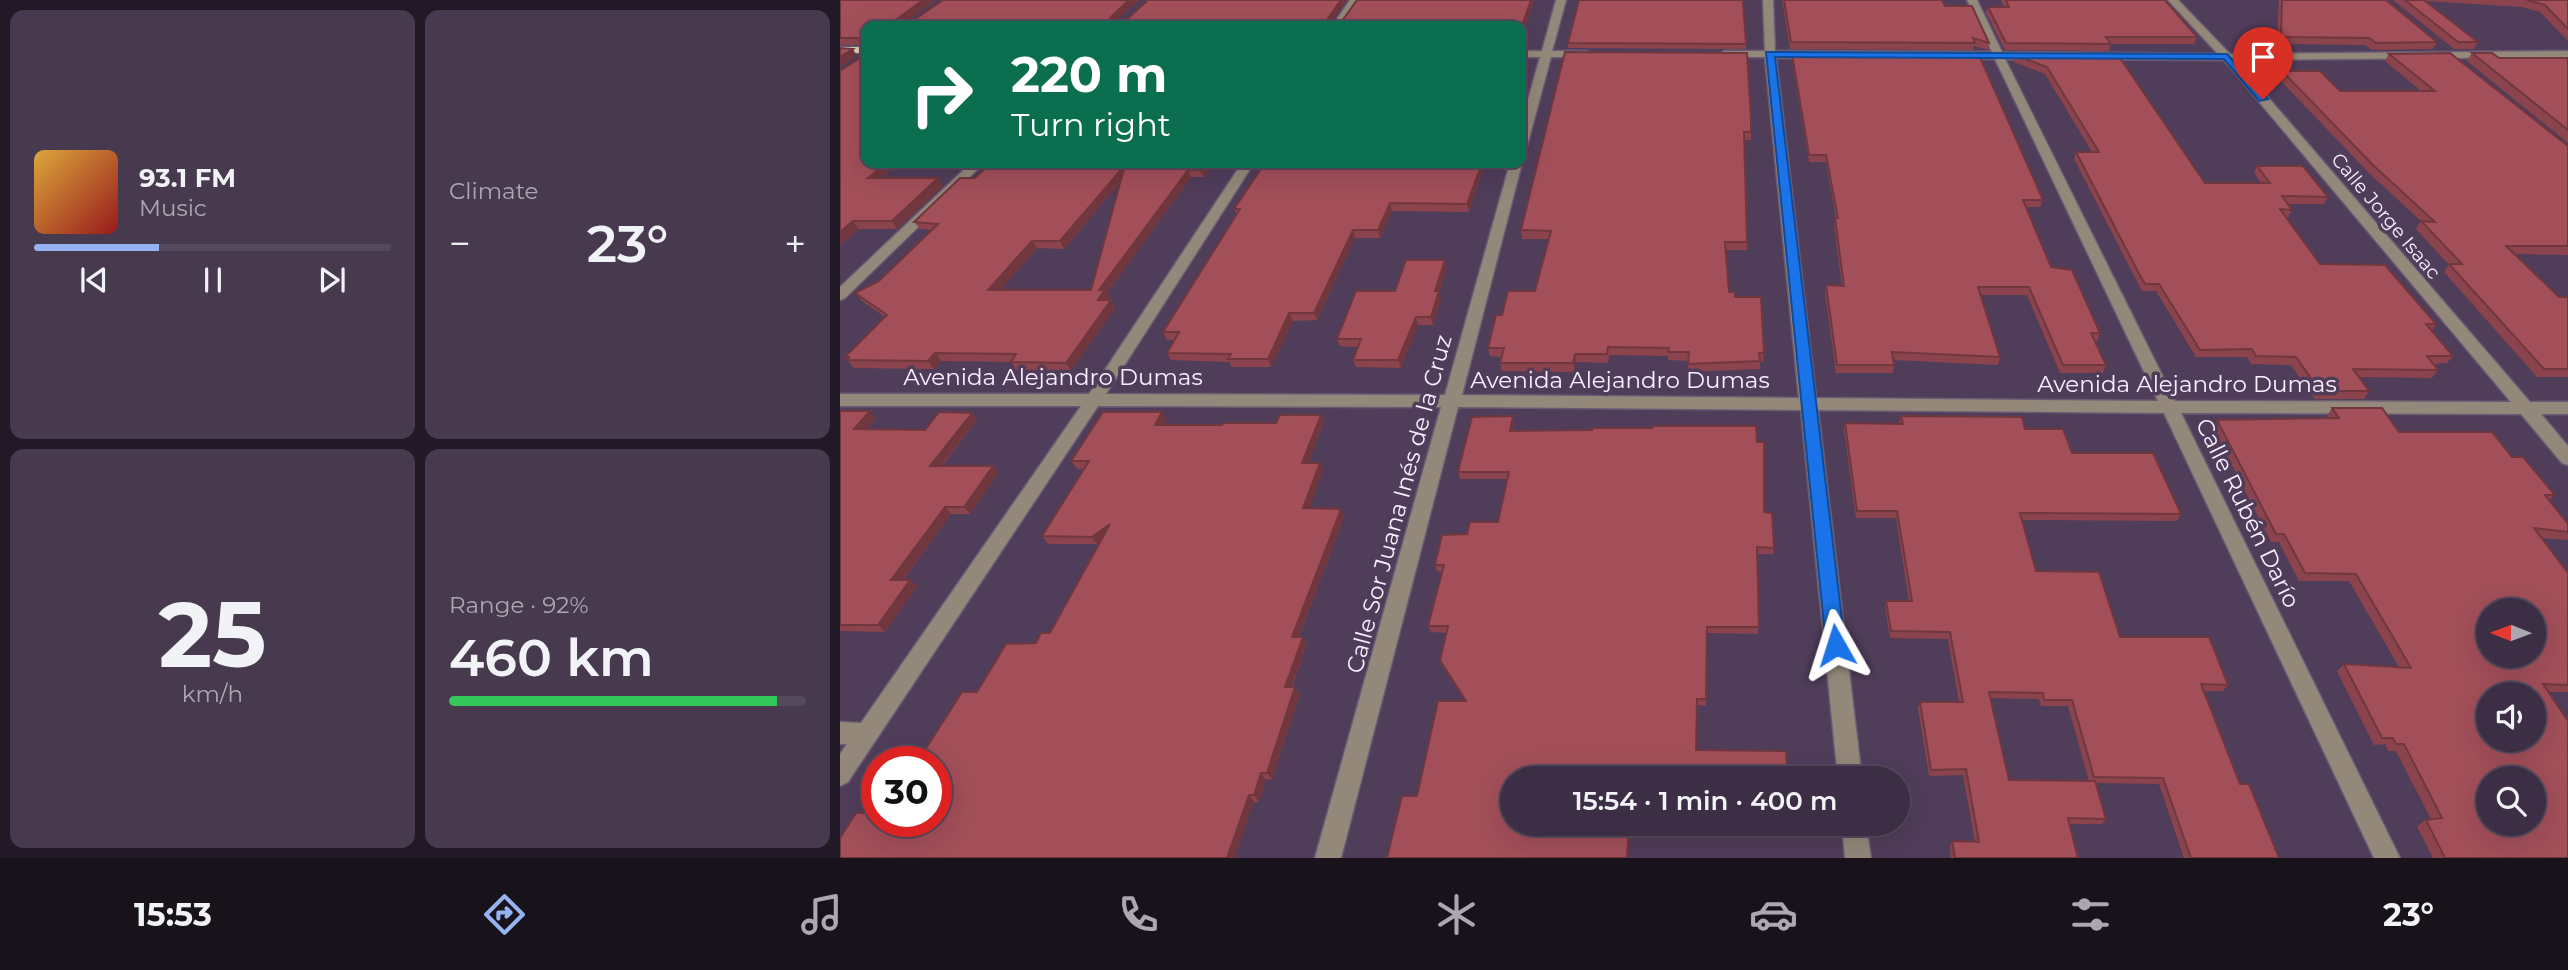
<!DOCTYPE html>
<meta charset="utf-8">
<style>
:root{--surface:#3c2e44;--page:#473a4f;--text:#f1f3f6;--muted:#aca8b2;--line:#554a5d;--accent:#95b2f1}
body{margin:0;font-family:Montserrat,sans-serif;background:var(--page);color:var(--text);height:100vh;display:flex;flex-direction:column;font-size:26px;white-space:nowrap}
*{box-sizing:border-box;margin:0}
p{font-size:23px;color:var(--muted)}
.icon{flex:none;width:38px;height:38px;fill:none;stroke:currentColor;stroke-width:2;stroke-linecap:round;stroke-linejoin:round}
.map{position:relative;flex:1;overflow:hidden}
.drawer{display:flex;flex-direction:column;gap:10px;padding:10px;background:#211925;width:840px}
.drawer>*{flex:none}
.guide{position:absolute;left:21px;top:21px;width:665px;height:147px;border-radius:14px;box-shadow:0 7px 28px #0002,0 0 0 2px var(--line);background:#0b6e4f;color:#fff;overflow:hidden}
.needle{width:46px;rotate:271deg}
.tools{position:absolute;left:1636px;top:598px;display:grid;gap:14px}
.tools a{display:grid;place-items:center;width:70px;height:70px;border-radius:50%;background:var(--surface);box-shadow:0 7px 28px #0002,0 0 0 2px var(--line);font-size:35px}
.speed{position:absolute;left:21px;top:746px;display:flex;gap:14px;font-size:35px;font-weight:700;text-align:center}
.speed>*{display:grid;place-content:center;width:91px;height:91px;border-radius:50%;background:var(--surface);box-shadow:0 7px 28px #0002,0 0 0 2px var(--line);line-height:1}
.speed .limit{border:10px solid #d22;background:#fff;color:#111}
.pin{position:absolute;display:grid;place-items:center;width:60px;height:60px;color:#fff;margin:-72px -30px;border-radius:50% 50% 50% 0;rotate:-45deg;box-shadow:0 0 7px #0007}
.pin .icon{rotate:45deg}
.me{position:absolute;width:77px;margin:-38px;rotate:354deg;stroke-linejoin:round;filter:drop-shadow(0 0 5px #0008)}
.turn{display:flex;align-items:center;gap:24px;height:147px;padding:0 35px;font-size:32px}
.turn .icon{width:91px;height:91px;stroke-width:2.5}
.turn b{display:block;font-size:49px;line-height:60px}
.big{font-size:52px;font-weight:600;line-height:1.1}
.drawer .tile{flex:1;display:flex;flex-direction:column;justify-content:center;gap:10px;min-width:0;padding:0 24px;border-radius:14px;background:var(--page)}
.drawer .dial{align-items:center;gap:0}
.dial b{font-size:91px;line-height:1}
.song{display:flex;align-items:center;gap:21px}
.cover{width:84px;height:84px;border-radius:10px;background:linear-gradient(135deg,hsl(40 70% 55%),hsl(0 70% 35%))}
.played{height:7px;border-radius:4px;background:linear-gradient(90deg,var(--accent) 35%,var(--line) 35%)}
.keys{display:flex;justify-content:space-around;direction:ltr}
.heat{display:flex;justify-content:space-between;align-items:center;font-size:38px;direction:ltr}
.charge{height:10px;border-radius:5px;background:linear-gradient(90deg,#34c759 92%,var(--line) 0)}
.drawer .tiles{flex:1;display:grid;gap:10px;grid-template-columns:repeat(2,1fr)}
.trip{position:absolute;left:660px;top:766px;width:410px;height:70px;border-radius:35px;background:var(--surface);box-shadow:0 7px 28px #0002,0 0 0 2px var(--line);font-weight:600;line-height:70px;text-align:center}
.tabs{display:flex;height:112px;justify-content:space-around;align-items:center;background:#18121b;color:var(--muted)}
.tabs .icon{width:49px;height:49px}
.tabs .active{color:var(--accent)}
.tabs b{font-size:32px;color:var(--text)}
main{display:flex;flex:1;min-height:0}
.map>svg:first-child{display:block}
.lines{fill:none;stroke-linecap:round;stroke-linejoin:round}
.minor-casing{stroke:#6b5a74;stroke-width:3}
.major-casing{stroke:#6b5a74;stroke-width:3}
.minor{fill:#93887a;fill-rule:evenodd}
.major{fill:#dfc9ab;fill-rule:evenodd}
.wall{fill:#8b444d;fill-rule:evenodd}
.shaded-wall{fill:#71373e}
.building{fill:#a24f59;stroke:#71373e;stroke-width:2;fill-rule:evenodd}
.route{fill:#1a73e8;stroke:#114b97;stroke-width:2}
.labels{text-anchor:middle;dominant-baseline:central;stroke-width:7;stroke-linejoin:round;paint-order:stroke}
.far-street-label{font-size:19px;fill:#faf0ff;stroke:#503d5a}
.street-label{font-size:23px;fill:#faf0ff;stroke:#503d5a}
</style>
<main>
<section class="drawer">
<div class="tiles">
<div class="tile">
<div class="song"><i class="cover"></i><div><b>93.1 FM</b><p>Music</p></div></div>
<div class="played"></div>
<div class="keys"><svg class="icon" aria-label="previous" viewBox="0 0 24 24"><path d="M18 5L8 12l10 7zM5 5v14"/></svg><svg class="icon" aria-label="pause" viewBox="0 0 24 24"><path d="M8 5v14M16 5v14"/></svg><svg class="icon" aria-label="next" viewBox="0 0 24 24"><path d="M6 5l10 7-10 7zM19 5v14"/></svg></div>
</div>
<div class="tile"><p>Climate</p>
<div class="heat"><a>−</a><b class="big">23°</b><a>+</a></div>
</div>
<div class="tile dial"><b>25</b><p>km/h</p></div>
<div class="tile"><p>Range · 92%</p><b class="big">460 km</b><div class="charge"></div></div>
</div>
</section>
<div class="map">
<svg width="1728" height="858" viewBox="0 0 1728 858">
<rect width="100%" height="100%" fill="#503d5a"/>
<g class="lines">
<defs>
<g id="minor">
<path d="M510 0H520L502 26H492Z"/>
<path d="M716 0H726L712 51H747L752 54 747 57H711L687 146 681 150V125L700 57H681V51H702Z"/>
<path d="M923 0H933L935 51 1152 52 1127 0H1137L1162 52 1378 54 1328 0H1338L1390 54 1728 51V57L1396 60 1690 402H1728V414H1701L1728 446V465L1722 463 1681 414 1341 413 1560 858H1534L1324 413 978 410 1022 779H998L961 410 618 407 501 858H475L601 407 258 406 8 782 0 786V754L7 744H0V722L21 723 241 406H0V394H249L402 163H414L266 394 605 395 670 163 681 161 682 163 622 395 959 398 925 57H884L879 54 884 51H925ZM936 58 1155 59 1318 401 976 398ZM1165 59 1384 60 1671 402 1335 401Z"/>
<path d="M131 163H144L5 298 0 300V287Z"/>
<path d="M1002 824H1026L1031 858H1005Z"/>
</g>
<rect id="major" x="0" y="47" width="26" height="6"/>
</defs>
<use href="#minor" class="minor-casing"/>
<use href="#major" class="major-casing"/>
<use href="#minor" class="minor"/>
<use href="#major" class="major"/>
</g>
<g class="wall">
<path d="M0 0H96L66 22H71L103 0H299L276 21H285L507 0 492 21H502L694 1 681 39V26H26V163H59L42 178 103 186 57 229H19L0 245V70L23 56V45H0Z"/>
<path d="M942 0H1102L1105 6 1149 43 1148 50 1134 46 1133 50 950 49Z"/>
<path d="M1161 0H1325L1357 37 1354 44H1271L1269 51 1165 50 1146 13 1148 7H1164Z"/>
<path d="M1439 0H1546L1597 42 1593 49 1532 50 1525 45 1437 44Z"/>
<path d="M1553 0H1728V41L1700 12 1682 7 1585 1 1638 42 1634 49H1614Z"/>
<path d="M728 43 906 44V49L728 48Z"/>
<path d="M1632 53 1659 58H1728V143L1627 61Z"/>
<path d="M952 54 1203 200 1200 207H1186L1211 267 1260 333 1257 341H1255L1266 365 1263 373H1220L1187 295H1140L1160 357 1158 365 1053 360 1054 365 1053 373H996L985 293 986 285 1002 286 994 226 996 218 986 162H969L952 61Z"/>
<path d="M1549 54 1728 146V255L1674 254 1719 297H1728V377H1697L1604 272 1609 265 1576 229 1581 221 1530 174 1439 79 1442 71 1500 91H1581L1545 61Z"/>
<path d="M1175 55H1278L1365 183H1421L1414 173 1417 166 1488 197 1484 204H1448L1452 210 1448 217H1445L1480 264 1596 324 1592 331 1613 356 1607 363 1593 364 1598 370 1592 378 1519 377 1529 391 1524 399H1475L1451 365 1411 364 1407 357H1356L1316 291H1302L1234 159 1236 152H1252L1205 74 1174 62Z"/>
<path d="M911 120V140H904L907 250H886L889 292 895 297 924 353 923 362H920V369L848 372V361L828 360V356L769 355 768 363 736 362 735 372 662 371 660 363 662 357 650 356 648 348 662 315 695 291 709 239H682L681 230Z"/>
<path d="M151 163H374L364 177H351L267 293 270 298 268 300 275 308 231 370H176L171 362 101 361 94 369 14 368 5 357 45 317 21 300 15 293 39 281 92 230 80 229 74 222 135 178ZM280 182 251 290H160L197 248 224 249Z"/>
<path d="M425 163H645L629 212 552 211 540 238H515L477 320 453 321 431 367H392L389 362 331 360 327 353 335 340H327L323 332 397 215 394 209Z"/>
<path d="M607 267 599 292 601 299 593 325H578L561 368 516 367 513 360 518 347 500 346 497 339 555 291Z"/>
<path d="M1492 408 1559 432 1672 457 1715 495 1709 500 1728 524V539L1726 540 1701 538 1728 573V692H1708L1728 858H1593L1577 826 1586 820 1591 819 1556 751H1548L1545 744 1534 745 1497 671 1504 664 1559 667 1509 581H1459L1439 542H1431L1373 428 1377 420 1488 418 1487 416Z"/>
<path d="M0 411 36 418 26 430H85L132 413 137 420 102 466H153L158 473 130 514H111L63 580H70L77 586 45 632 0 631Z"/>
<path d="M481 415 484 422 468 463 483 471 469 509H501L504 517 459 637H463L467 644 452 687 460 694 432 779 426 780 419 802 96 821 137 692 196 643 210 633 260 543 257 544H208L202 536 244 469H237L231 461 327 420 324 425H382L436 423Z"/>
<path d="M673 416 674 423 673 431 752 430V428H812V426H916L917 442H924V512L932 513 934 548 933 554H917L918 634 867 633 866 706 857 705 856 750 946 751 948 779H672V824H811L790 825 788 858H547L562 796H577L598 701H625L603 667 600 660 607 633 591 632 588 626 602 572 597 571 595 565 602 535 627 534 630 522H658L668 479H620L618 472 632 417Z"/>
<path d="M1061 416 1185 429 1232 453 1341 514 1337 521 1182 520 1196 571 1280 637 1388 685 1383 691H1364L1400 784 1439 858H1344L1319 784 1255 783 1266 819 1262 824H1230L1239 858H1111L1110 846 1112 841 1135 842 1123 775 1089 776 1078 708 1080 702H1119L1108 639 1050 638 1045 607 1046 601H1069L1056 518H1016L1004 430 1005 423H1059ZM1150 698 1199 699 1201 706H1228L1249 781 1169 780Z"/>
</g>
<g class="shaded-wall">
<path d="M83 0H96L61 26 57 19Z"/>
<path d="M289 0H299L273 24 270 21V18Z"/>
<path d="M501 0H507L490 24 488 18Z"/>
<path d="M691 0 694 1 681 39V29Z"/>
<path d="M13 49 17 56 0 67V57Z"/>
<path d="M46 163H59L33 185 28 178Z"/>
<path d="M365 163H374L364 177 360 170Z"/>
<path d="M642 163H645L629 212 627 204Z"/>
<path d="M285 165 288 172 224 249 220 241Z"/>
<path d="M348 170 351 177 267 293 270 298 262 308 258 300 259 290Z"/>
<path d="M98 178 103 186 57 229 52 221Z"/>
<path d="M550 203 552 211 540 238 538 230Z"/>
<path d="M13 221 19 229 0 245V232Z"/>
<path d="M513 230 515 238 477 320 474 313Z"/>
<path d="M192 241 197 248 154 298 148 290Z"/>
<path d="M605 260 607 267 599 292 601 299 593 325 591 317 595 291Z"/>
<path d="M271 300 275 308 231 370 226 363Z"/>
<path d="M449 313 453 321 431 367 428 359Z"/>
<path d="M576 317 578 325 561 368 558 360Z"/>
<path d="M95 353 101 361 94 369 88 361Z"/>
<path d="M735 354 736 362 735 372 733 363Z"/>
<path d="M30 411 36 418 20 436 14 429Z"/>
<path d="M322 412 327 420 320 432 315 425Z"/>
<path d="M132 413 137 420 96 472 90 466Z"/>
<path d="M481 415 484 422 465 471 462 463Z"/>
<path d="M673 416 674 423 672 437 670 431Z"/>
<path d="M480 463 483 471 467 516 463 508Z"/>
<path d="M153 466 158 473 130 514 124 507Z"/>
<path d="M105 507 111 514 58 586 51 580Z"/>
<path d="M501 509 504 517 456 644 452 637Z"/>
<path d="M270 524 276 531 257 544 252 537Z"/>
<path d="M70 580 77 586 45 632 38 625Z"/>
<path d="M463 637 467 644 449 693 445 687Z"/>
<path d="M455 687 460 694 432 779 427 773Z"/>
<path d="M421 773 426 780 419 802 414 795Z"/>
<path d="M409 795 414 801 395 858H387Z"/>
<path d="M789 824H790L788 858H787Z"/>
</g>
<g class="building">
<path d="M0 0H83L57 19 60 22H71L103 0H289L270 18V21H285L308 0H501L488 18V21H502L517 0H691L681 29V26H26V163H46L28 178H98L52 221H13L0 232V71L23 56 24 38H0Z"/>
<path d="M739 0H903L906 44 728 43Z"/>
<path d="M944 0H1102L1105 6H1132L1149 43 1133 38 1135 43 951 42Z"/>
<path d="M1166 0H1325L1357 37H1266L1271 44 1166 43 1148 7H1169Z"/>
<path d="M1442 0H1546L1597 42 1536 43 1529 38 1441 37Z"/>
<path d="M1565 0H1584L1638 42H1618Z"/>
<path d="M1687 0H1728V29L1705 5Z"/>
<path d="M0 48 13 49 0 57Z"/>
<path d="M725 52 907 53 911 120V132H904L907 242H885L889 292H895V297H921L924 353H919L920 361 848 364 849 352H828L829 348 768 347 767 354H735L733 363H660L664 348H648L656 315H662L668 291H695L711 231 681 230Z"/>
<path d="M1610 53 1728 146V246H1666L1719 297H1728V369H1704L1609 264H1622L1581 221 1595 222 1534 166 1442 71H1480L1500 91H1595L1549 54Z"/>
<path d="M1632 53H1652L1659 58H1728V130Z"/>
<path d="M952 54 1139 55 1203 200H1183L1211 267 1232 270 1260 333H1251L1266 365H1223L1189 287H1138L1160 357 1052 352 1054 365H997L986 285 1004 286 995 218H998L986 155H969Z"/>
<path d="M1175 55H1278L1365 183H1430L1417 166H1463L1488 197 1442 196 1452 210 1440 209 1480 264 1545 265 1596 324H1586L1613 356H1587L1598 370 1513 369 1529 391H1480L1456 357 1416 356 1412 349 1360 350 1319 284H1305L1297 270 1236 152H1259L1207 67Z"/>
<path d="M151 163H365L360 170H348L259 290H265L258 300H271L226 363 171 362 176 354 95 353 88 361 7 360 9 357H5L47 315 15 293 39 281 98 224 74 222 120 178H135ZM285 165 251 290H148L192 241H220Z"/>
<path d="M425 163H642L627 204 550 203 538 230H513L474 313H449L428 359H388L391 354 327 353 339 332H323L400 209H394Z"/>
<path d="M566 260H605L595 291H599L591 317H576L558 360H513L521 339H497L516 291H555Z"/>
<path d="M1492 408H1542L1559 432H1652L1672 457H1683L1715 495H1705L1728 524V532L1694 528 1728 573V685L1703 684 1728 721V858H1605L1586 820 1602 818 1564 744H1556L1553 738H1542L1504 664 1571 668 1516 574 1465 573 1444 534H1436L1377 420 1499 418ZM1648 611H1694V656H1648ZM1648 695H1694V740H1648ZM1648 779H1694V824H1648Z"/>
<path d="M0 411H30L14 429 85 430 99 412 132 413 90 466H153L124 507H105L51 580H70L38 625H0Z"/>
<path d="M263 412H322L315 425H382L384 423H436L440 415H481L462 463H480L463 508 501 509 452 637H463L445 687H455L427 773H421L414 795H409L387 858H0V838L16 813H37V821H96V761H78L122 692H137L166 644 196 643 201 633H210L270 524 252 537 202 536 249 461H231Z"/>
<path d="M673 416 670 431 752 430V428H812V426H916L917 442H924V512L932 513 934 548 917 547 919 627H867L866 699H857L856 750 946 751 948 779H672V824H789L787 858H547L562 796H577L598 701H626L600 660 608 626H588L604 565H595L602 535 627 534 630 522H658L669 472H618L632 417Z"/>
<path d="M1061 416 1182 417 1185 429H1223L1232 453H1313L1341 514 1180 513 1196 571 1259 572 1280 637H1369L1388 685 1361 684 1400 784H1409L1439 858H1351L1323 778 1254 777 1232 700H1204L1203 693 1149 692 1169 780 1255 781 1266 819 1228 818 1238 858H1115L1112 841 1139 842 1126 769 1091 770 1080 702H1123L1110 632 1051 631 1046 601H1072L1057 511H1017L1005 423 1063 424Z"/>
</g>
<path class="route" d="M926 52 1387 54 1428 99 1419 101 1384 59 935 57 1005 645 1002 651 996 653 989 651 986 645Z"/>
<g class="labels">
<g class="far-street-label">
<text transform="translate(1546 216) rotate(50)">Calle Jorge Isaac</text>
</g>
<g class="street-label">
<text x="213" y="377">Avenida Alejandro Dumas</text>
<text x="780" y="380">Avenida Alejandro Dumas</text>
<text x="1347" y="384">Avenida Alejandro Dumas</text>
<text transform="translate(559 504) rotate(-75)">Calle Sor Juana Inés de la Cruz</text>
<text transform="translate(1408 513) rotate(64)">Calle Rubén Darío</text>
</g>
</g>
</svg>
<div class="tools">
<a><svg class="needle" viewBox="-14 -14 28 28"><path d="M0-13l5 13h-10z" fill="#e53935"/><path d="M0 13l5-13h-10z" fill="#aca8b2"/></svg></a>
<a><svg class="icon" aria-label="sound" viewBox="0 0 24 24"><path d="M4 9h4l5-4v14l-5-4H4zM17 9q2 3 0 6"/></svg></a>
<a><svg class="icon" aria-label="search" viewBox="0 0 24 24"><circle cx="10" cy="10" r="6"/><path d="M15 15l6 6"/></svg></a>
</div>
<div class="speed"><div class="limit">30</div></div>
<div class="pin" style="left:1423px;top:99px;background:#d93025"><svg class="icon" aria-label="arrive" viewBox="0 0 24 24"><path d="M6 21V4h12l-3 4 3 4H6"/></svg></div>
<svg class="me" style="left:996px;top:645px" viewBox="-20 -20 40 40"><path d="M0-17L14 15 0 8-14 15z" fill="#1a73e8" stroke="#fff" stroke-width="4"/></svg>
<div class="trip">15:54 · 1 min · 400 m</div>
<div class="guide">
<div class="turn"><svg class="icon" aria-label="right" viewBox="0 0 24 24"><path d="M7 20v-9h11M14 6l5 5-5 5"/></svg><div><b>220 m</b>Turn right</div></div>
</div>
</div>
</main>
<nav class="tabs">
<b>15:53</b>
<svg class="icon active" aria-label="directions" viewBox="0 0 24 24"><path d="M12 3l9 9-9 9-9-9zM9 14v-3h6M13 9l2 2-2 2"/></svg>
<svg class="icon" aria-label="music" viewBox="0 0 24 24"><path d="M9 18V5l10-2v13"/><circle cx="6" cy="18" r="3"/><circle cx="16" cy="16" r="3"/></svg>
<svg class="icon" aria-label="phone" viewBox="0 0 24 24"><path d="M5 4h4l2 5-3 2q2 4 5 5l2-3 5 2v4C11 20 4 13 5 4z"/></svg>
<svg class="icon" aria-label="climate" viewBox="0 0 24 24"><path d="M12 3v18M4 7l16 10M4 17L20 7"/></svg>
<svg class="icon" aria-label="car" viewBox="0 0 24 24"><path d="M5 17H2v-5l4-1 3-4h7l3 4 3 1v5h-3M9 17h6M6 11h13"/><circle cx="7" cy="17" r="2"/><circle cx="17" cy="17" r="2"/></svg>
<svg class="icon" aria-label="filters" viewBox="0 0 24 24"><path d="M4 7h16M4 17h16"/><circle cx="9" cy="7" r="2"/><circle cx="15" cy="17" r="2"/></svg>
<b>23°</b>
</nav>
